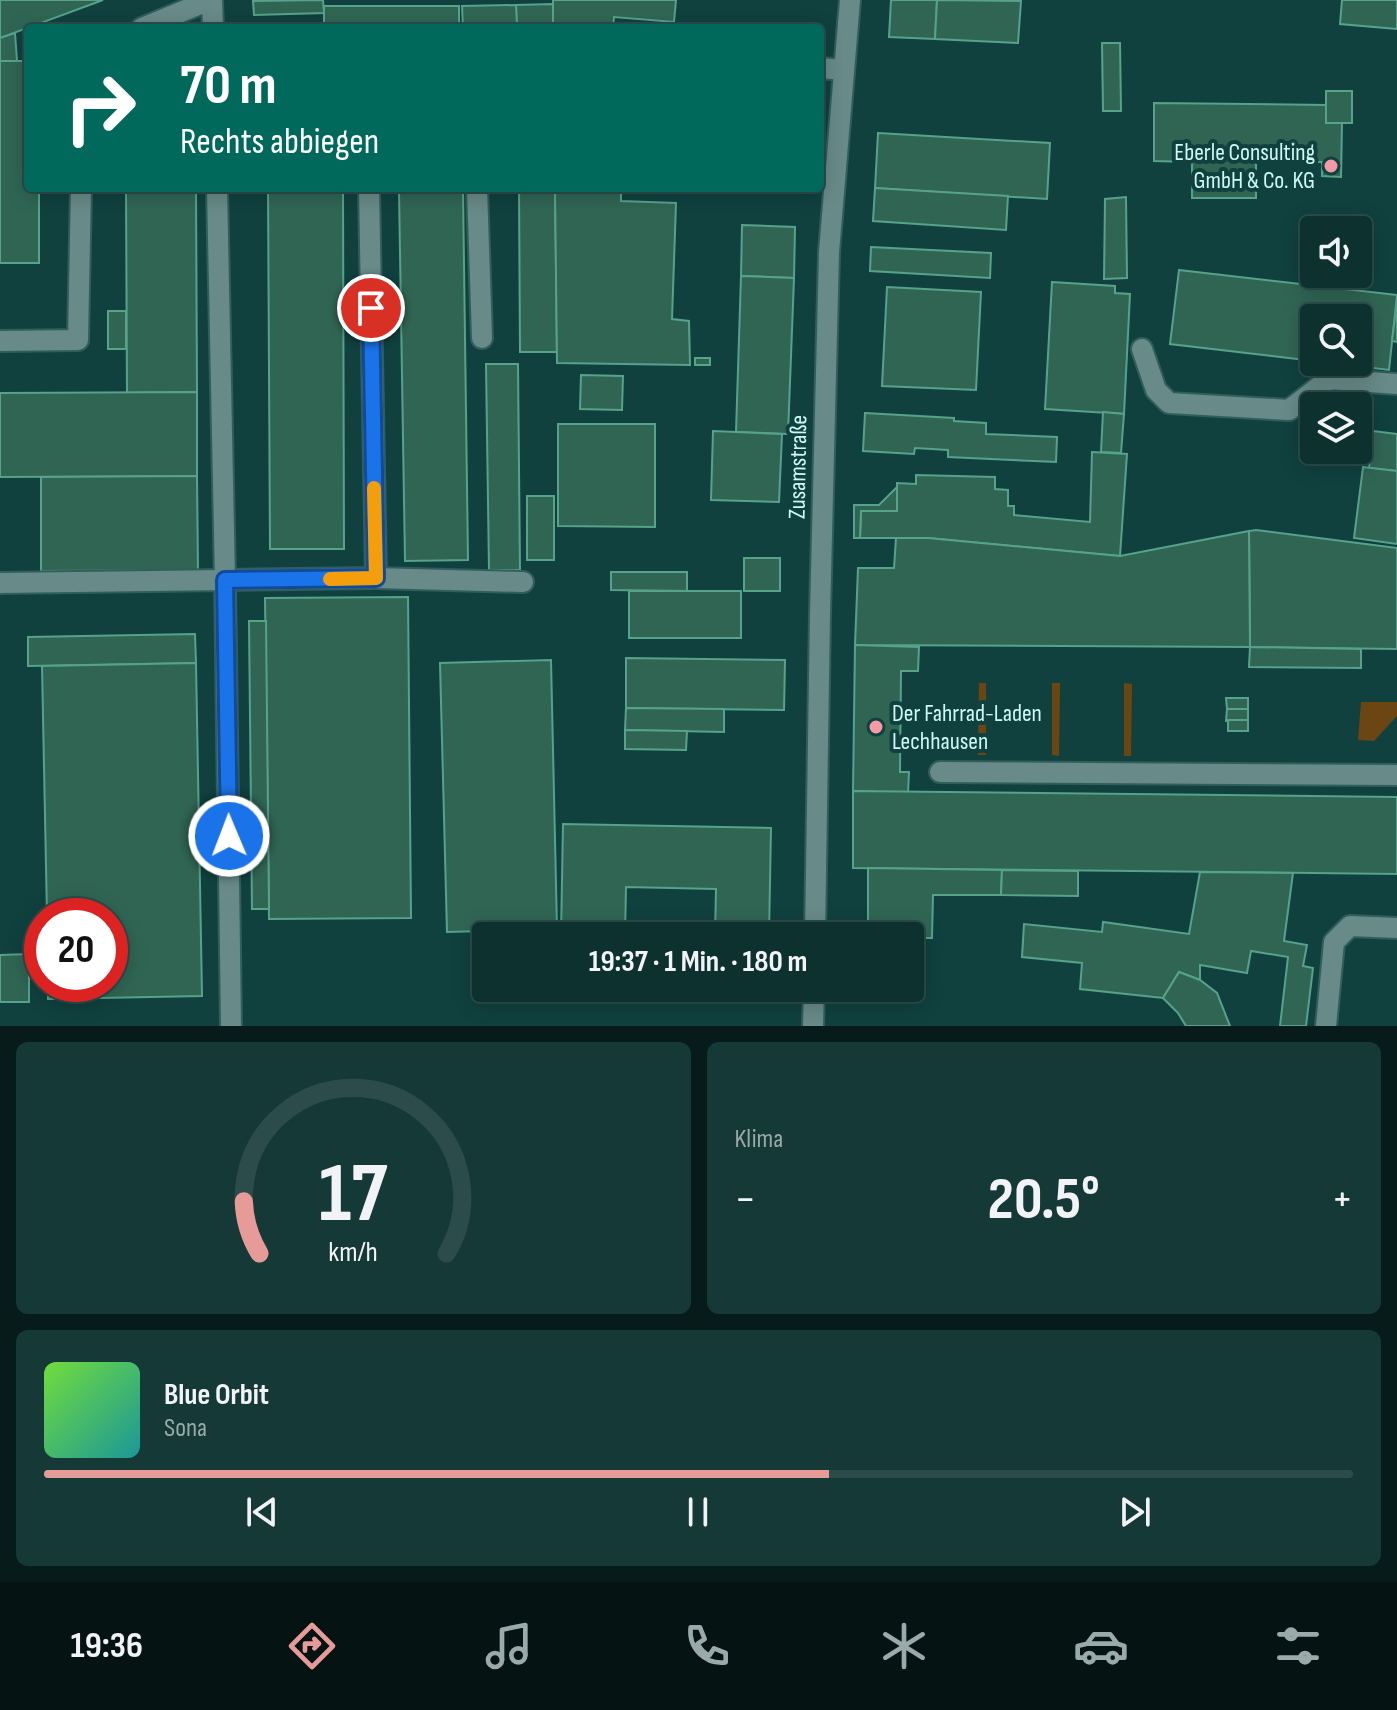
<!DOCTYPE html>
<html lang="de">
<meta charset="utf-8">
<style>
:root{--surface:#0c312f;--page:#153937;--text:#f1f3f6;--muted:#9aa9aa;--line:#2c4c4b;--accent:#e69b98}
body{margin:0;font-family:"Sofia Sans Condensed",sans-serif;background:var(--page);color:var(--text);height:100vh;display:flex;flex-direction:column;font-size:30px;white-space:nowrap}
*{box-sizing:border-box;margin:0}
p{font-size:26px;color:var(--muted)}
.icon{flex:none;width:44px;height:44px;fill:none;stroke:currentColor;stroke-width:2;stroke-linecap:round;stroke-linejoin:round}
.map{position:relative;height:1026px;overflow:hidden}
.side{display:flex;flex-direction:column;gap:16px;padding:16px;background:#071b1a;flex:1}
.side>*{flex:none}
.guide{position:absolute;left:24px;top:24px;width:800px;height:168px;border-radius:8px;box-shadow:0 4px 20px #0003,0 0 0 2px var(--line);background:#00695c;color:#fff;overflow:hidden}
.controls{position:absolute;left:1300px;top:216px;display:grid;gap:16px}
.controls a{display:grid;place-items:center;width:72px;height:72px;border-radius:8px;background:var(--surface);box-shadow:0 4px 20px #0003,0 0 0 2px var(--line);font-size:40px}
.speed{position:absolute;left:24px;top:898px;display:flex;gap:16px;font-size:40px;font-weight:700;text-align:center}
.speed>*{display:grid;place-content:center;width:104px;height:104px;border-radius:50%;background:var(--surface);box-shadow:0 4px 20px #0003,0 0 0 2px var(--line);line-height:1}
.speed .limit{border:12px solid #d22;background:#fff;color:#111}
.pin{position:absolute;display:grid;place-items:center;width:68px;height:68px;color:#fff;margin:-34px;border:4px solid #fff;border-radius:50%;box-shadow:0 2px 8px #0007}
.me{position:absolute;width:88px;margin:-44px;rotate:359deg;stroke-linejoin:round;filter:drop-shadow(0 0 6px #0008)}
.turn{display:flex;align-items:center;gap:28px;height:168px;padding:0 24px;font-size:36px}
.turn .icon{width:104px;height:104px;stroke-width:2.5}
.turn b{display:block;font-size:56px;line-height:68px}
.big{font-size:60px;font-weight:700;line-height:1.1}
.side .card{flex:1;display:flex;flex-direction:column;justify-content:center;gap:12px;min-width:0;padding:0 28px;border-radius:12px;background:var(--page)}
.side .dial{align-items:center;gap:0}
.dial svg{height:208px;overflow:visible;fill:none;stroke:var(--line);stroke-width:7;stroke-linecap:round;text-anchor:middle}
.dial text{fill:var(--text);stroke:none}
.song{display:flex;align-items:center;gap:24px}
.cover{width:96px;height:96px;border-radius:12px;background:linear-gradient(135deg,hsl(100 70% 55%),hsl(180 70% 35%))}
.played{height:8px;border-radius:4px;background:linear-gradient(90deg,var(--accent) 60%,var(--line) 60%)}
.keys{display:flex;justify-content:space-around;direction:ltr}
.heat{display:flex;justify-content:space-between;align-items:center;font-size:44px;direction:ltr}
.side .tiles{flex:1;display:grid;gap:16px;grid-template-columns:1fr 1fr}
.card:last-child{grid-column:span 2}
.trip{position:absolute;left:472px;top:922px;width:452px;height:80px;border-radius:8px;background:var(--surface);box-shadow:0 4px 20px #0003,0 0 0 2px var(--line);font-weight:700;line-height:80px;text-align:center}
.tabs{display:flex;height:128px;justify-content:space-around;align-items:center;background:#051413;color:var(--muted)}
.tabs .icon{width:56px;height:56px}
.tabs .active{color:var(--accent)}
.tabs b{font-size:36px;color:var(--text)}
.map>svg:first-child{display:block}
.green{fill:#6b4612}
.building{fill:#306554;stroke:#56a28a;stroke-width:2}
.lines{fill:none;stroke-linecap:round;stroke-linejoin:round}
.minor-casing{stroke:#2f5e5c;stroke-width:24}
.minor{stroke:#688a88;stroke-width:20}
.route-casing{stroke:#114b97;stroke-width:20}
.route{stroke:#1a73e8;stroke-width:14}
.slow{stroke:#f59e0b;stroke-width:14}
.poi-dot{fill:#f49aa7;stroke:#10413f;stroke-width:3}
.labels{text-anchor:middle;dominant-baseline:central;stroke-width:8;stroke-linejoin:round;paint-order:stroke}
.poi-label{font-size:24px;fill:#cff9f6;stroke:#10413f;text-anchor:end}
.street-label{font-size:24px;fill:#cff9f6;stroke:#10413f}
</style>
<div class="map">
<svg width="1397" height="1026" viewBox="0 0 1397 1026">
<rect width="100%" height="100%" fill="#10413f"/>
<g class="green">
<path d="M979 683H986V755H978Z"/>
<path d="M1052 683H1060L1059 756 1052 755Z"/>
<path d="M1124 683 1132 684 1131 756H1124Z"/>
<path d="M1361 702H1397V716L1374 741 1358 740Z"/>
</g>
<g class="building">
<path d="M0 0H103L0 38Z"/>
<path d="M323 0 324 13 254 15 253 1Z"/>
<path d="M553 0H676L674 22 614 17 613 28H553Z"/>
<path d="M891 0H937L935 39 889 37Z"/>
<path d="M937 0 1021 1 1018 43 935 39Z"/>
<path d="M1342 0H1397V29L1340 24Z"/>
<path d="M553 4V28H517L516 5Z"/>
<path d="M516 5 517 27 463 28 462 6Z"/>
<rect x="324" y="6" width="135" height="22"/>
<path d="M15 33 17 61H0V38Z"/>
<path d="M1102 43H1120L1121 111H1103Z"/>
<path d="M0 61H28V188H39V263H0Z"/>
<rect x="1326" y="91" width="26" height="32"/>
<path d="M1154 103 1326 105V123H1342L1341 177 1322 176V162L1256 161V198H1192V162L1154 161Z"/>
<path d="M878 133 1050 143 1047 199 875 188Z"/>
<path d="M126 188H196L197 392 127 393Z"/>
<path d="M268 188H343L344 549H270Z"/>
<path d="M519 188H555L557 352H520Z"/>
<path d="M555 188H621V201L676 203 672 319 689 321 690 365 557 363Z"/>
<path d="M875 188 1008 196 1006 230 873 221Z"/>
<path d="M463 190 468 560 405 561 399 191Z"/>
<path d="M1126 197 1127 278 1104 279 1105 199Z"/>
<path d="M742 225 795 227 794 278 741 276Z"/>
<path d="M871 247 991 253 990 278 870 271Z"/>
<path d="M1179 270 1397 295 1389 370 1324 362H1358V318H1314V361L1170 344Z"/>
<path d="M741 276 794 278 788 434 736 432Z"/>
<path d="M1052 282 1115 286V293L1130 294 1124 414 1045 409Z"/>
<path d="M887 287 981 292 976 390 882 386Z"/>
<path d="M1397 302V342L1392 341Z"/>
<rect x="108" y="311" width="18" height="38"/>
<rect x="695" y="358" width="15" height="7"/>
<path d="M486 364H518L520 570H489Z"/>
<path d="M581 375 623 376 622 410 580 409Z"/>
<path d="M197 392V476L0 477V393Z"/>
<path d="M1103 412 1124 414 1121 453 1101 452Z"/>
<path d="M865 413 954 418V421L986 423V434L1057 437 1056 462 948 457V450L915 448 914 454 863 451Z"/>
<path d="M558 424H655V527L558 526Z"/>
<path d="M713 431 782 434 779 502 711 500Z"/>
<path d="M1373 431 1397 434V471L1369 468Z"/>
<path d="M1092 452 1127 454 1120 556 928 538H860L861 511H897V483L916 484V475L995 477V489L1008 490V506H1014V515L1090 522Z"/>
<path d="M1363 467 1397 471V544L1354 538Z"/>
<path d="M197 476 198 570 41 571V477Z"/>
<path d="M897 487V511H861L860 538H854V505H879Z"/>
<rect x="527" y="496" width="27" height="64"/>
<path d="M1256 530 1397 548V649L1250 647 1249 531Z"/>
<path d="M1249 531 1250 647 855 645 858 568H894L896 538H928L1120 556Z"/>
<rect x="744" y="558" width="36" height="33"/>
<path d="M611 572H687V591L611 590Z"/>
<rect x="629" y="591" width="112" height="47"/>
<path d="M408 597 411 918 269 919 265 598Z"/>
<path d="M249 621H266L269 909H252Z"/>
<path d="M195 634 196 663 28 666V637Z"/>
<path d="M855 645 919 647 918 671H901L900 772H909L908 793 853 791Z"/>
<path d="M1250 647 1361 649V668L1249 667Z"/>
<path d="M626 658 785 660 784 710 626 708Z"/>
<path d="M551 660 557 929 447 932 440 663Z"/>
<path d="M196 663 202 996 48 999V984H110V916H47L42 666Z"/>
<path d="M1226 698H1248V709H1227Z"/>
<path d="M626 708 724 709V732L625 730Z"/>
<path d="M1227 709H1248V720L1226 721Z"/>
<rect x="1228" y="720" width="20" height="11"/>
<path d="M625 730 687 731 686 750 625 749Z"/>
<path d="M853 791 1397 797V874L853 868Z"/>
<path d="M563 824 771 828 769 936H715L716 889 626 887 625 936H561Z"/>
<path d="M868 868 1002 870 1001 895H933L932 938H910V936H868Z"/>
<path d="M1002 870 1078 871V896L1001 895Z"/>
<path d="M1200 872 1293 873 1284 941 1307 945 1303 966 1313 968 1306 1026H1280L1288 957 1251 951 1247 973 1200 965V980L1179 972 1163 998 1080 989 1082 963 1022 957 1024 924 1102 932 1103 922 1189 934Z"/>
<path d="M29 954V1002H0V955Z"/>
<path d="M1179 972 1200 980 1217 993 1230 1026H1186L1178 1013 1163 998Z"/>
<rect x="578" y="988" width="34" height="7"/>
<path d="M715 988H751L746 1000 715 999Z"/>
</g>
<g class="lines">
<defs>
<g id="minor">
<path d="M212 0 213 28"/>
<path d="M142 28 210 0"/>
<path d="M820 68 844 70"/>
<path d="M217 188 225 580 376 578 369 188"/>
<path d="M477 188 482 338"/>
<path d="M0 341 78 340 81 188"/>
<path d="M1142 349 1156 390 1169 403 1289 410 1329 379 1397 384"/>
<path d="M376 578 523 582"/>
<path d="M0 583 225 580 231 1026"/>
<path d="M940 772 1397 775"/>
<path d="M815 936 820 614 829 252 850 0"/>
<path d="M813 1026 814 988"/>
<path d="M1326 1026 1334 942 1350 926 1397 928"/>
</g>
</defs>
<use href="#minor" class="minor-casing"/>
<use href="#minor" class="minor"/>
</g>
<g class="lines">
<defs>
<path id="route" d="M229 836 225 580 376 578 371 308"/>
</defs>
<use href="#route" class="route-casing"/>
<use href="#route" class="route"/>
<path class="slow" d="M330 579 376 578 374 488"/>
</g>
<g class="poi-dot">
<circle cx="1331" cy="166" r="8"/>
<circle cx="876" cy="727" r="8"/>
</g>
<g class="labels">
<g class="poi-label">
<text x="1315" y="152">Eberle Consulting<tspan x="1315" dy="28">GmbH &amp; Co. KG</tspan></text>
<text x="892" y="713" text-anchor="start">Der Fahrrad-Laden<tspan x="892" dy="28">Lechhausen</tspan></text>
</g>
<g class="street-label">
<text transform="translate(798 467) rotate(-89)">Zusamstraße</text>
</g>
</g>
</svg>
<div class="controls">
<a><svg class="icon" aria-label="sound" viewBox="0 0 24 24"><path d="M4 9h4l5-4v14l-5-4H4zM17 9q2 3 0 6"/></svg></a>
<a><svg class="icon" aria-label="search" viewBox="0 0 24 24"><circle cx="10" cy="10" r="6"/><path d="M15 15l6 6"/></svg></a>
<a><svg class="icon" aria-label="layers" viewBox="0 0 24 24"><path d="M12 4l9 5-9 5-9-5zM3 14l9 5 9-5"/></svg></a>
</div>
<div class="speed"><div class="limit">20</div></div>
<div class="pin" style="left:371px;top:308px;background:#d93025"><svg class="icon" aria-label="arrive" viewBox="0 0 24 24"><path d="M6 21V4h12l-3 4 3 4H6"/></svg></div>
<svg class="me" style="left:229px;top:836px" viewBox="-20 -20 40 40"><circle r="17" fill="#1a73e8" stroke="#fff" stroke-width="3"/><path d="M0-11L8 9 0 5-8 9z" fill="#fff"/></svg>
<div class="trip">19:37 · 1 Min. · 180 m</div>
<div class="guide">
<div class="turn"><svg class="icon" aria-label="right" viewBox="0 0 24 24"><path d="M7 20v-9h11M14 6l5 5-5 5"/></svg><div><b>70 m</b>Rechts abbiegen</div></div>
</div>
</div>
<section class="side">
<div class="tiles">
<div class="card dial"><svg viewBox="0 0 100 80">
<path d="M14 69A42 42 0 1 1 86 69"/>
<path d="M14 69A42 42 0 0 1 8 49" stroke="#e69b98"/>
<text x="50" y="56" font-size="32" font-weight="700">17</text>
<text x="50" y="72" font-size="11">km/h</text>
</svg></div>
<div class="card"><p>Klima</p>
<div class="heat"><a>−</a><b class="big">20.5°</b><a>+</a></div>
</div>
<div class="card">
<div class="song"><i class="cover"></i><div><b>Blue Orbit</b><p>Sona</p></div></div>
<div class="played"></div>
<div class="keys"><svg class="icon" aria-label="previous" viewBox="0 0 24 24"><path d="M18 5L8 12l10 7zM5 5v14"/></svg><svg class="icon" aria-label="pause" viewBox="0 0 24 24"><path d="M8 5v14M16 5v14"/></svg><svg class="icon" aria-label="next" viewBox="0 0 24 24"><path d="M6 5l10 7-10 7zM19 5v14"/></svg></div>
</div>
</div>
</section>
<nav class="tabs">
<b>19:36</b>
<svg class="icon active" aria-label="directions" viewBox="0 0 24 24"><path d="M12 3l9 9-9 9-9-9zM9 14v-3h6M13 9l2 2-2 2"/></svg>
<svg class="icon" aria-label="music" viewBox="0 0 24 24"><path d="M9 18V5l10-2v13"/><circle cx="6" cy="18" r="3"/><circle cx="16" cy="16" r="3"/></svg>
<svg class="icon" aria-label="phone" viewBox="0 0 24 24"><path d="M5 4h4l2 5-3 2q2 4 5 5l2-3 5 2v4C11 20 4 13 5 4z"/></svg>
<svg class="icon" aria-label="climate" viewBox="0 0 24 24"><path d="M12 3v18M4 7l16 10M4 17L20 7"/></svg>
<svg class="icon" aria-label="car" viewBox="0 0 24 24"><path d="M5 17H2v-5l4-1 3-4h7l3 4 3 1v5h-3M9 17h6M6 11h13"/><circle cx="7" cy="17" r="2"/><circle cx="17" cy="17" r="2"/></svg>
<svg class="icon" aria-label="filters" viewBox="0 0 24 24"><path d="M4 7h16M4 17h16"/><circle cx="9" cy="7" r="2"/><circle cx="15" cy="17" r="2"/></svg>
</nav>
